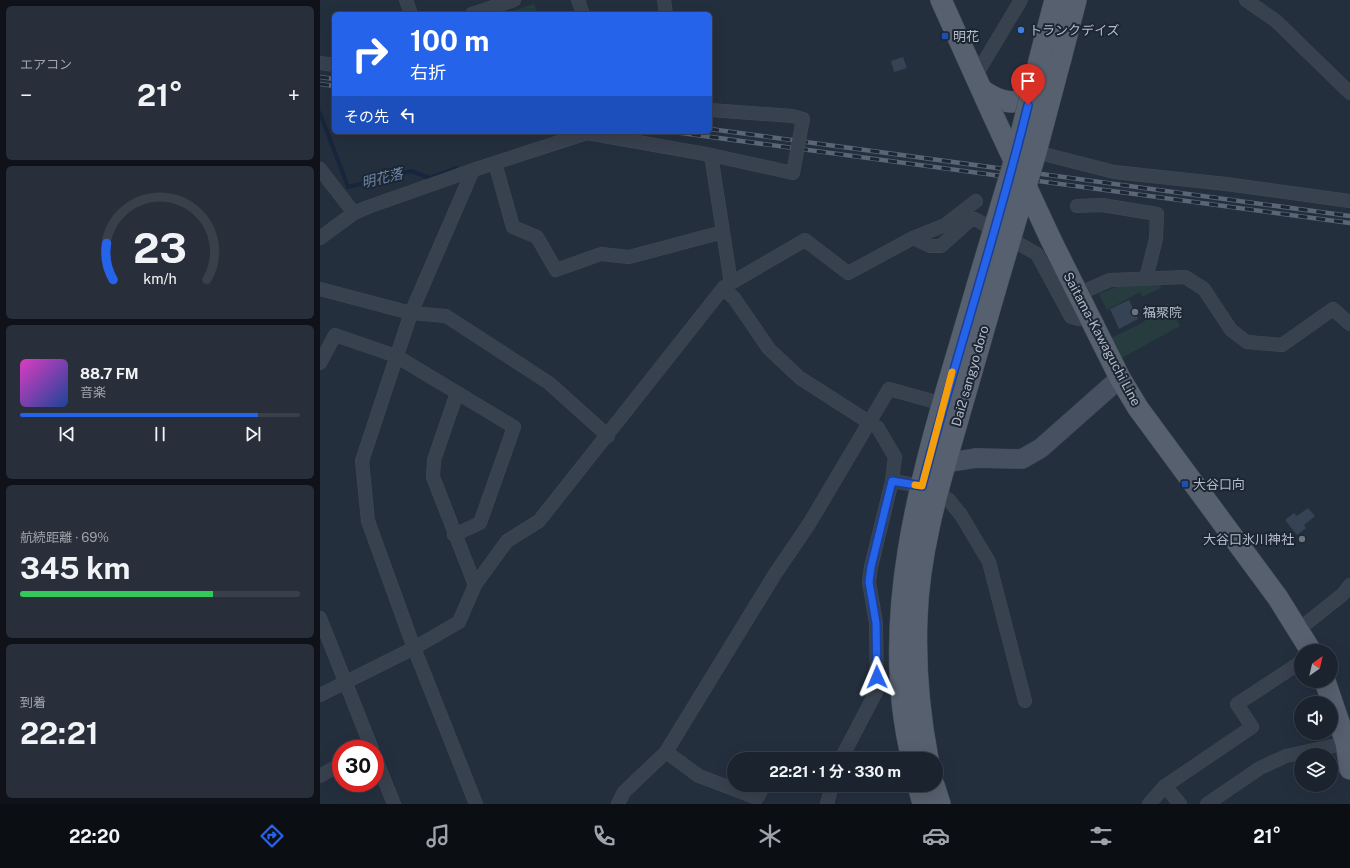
<!DOCTYPE html>
<html lang="ja">
<meta charset="utf-8">
<style>
:root{--surface:#1b232e;--page:#282f3a;--text:#f1f3f6;--muted:#a0a4aa;--line:#39404a;--accent:#2563eb}
body{margin:0;font-family:"Public Sans","Noto Sans JP",sans-serif;background:var(--page);color:var(--text);height:100vh;display:flex;flex-direction:column;font-size:15px;white-space:nowrap}
*{box-sizing:border-box;margin:0}
p{font-size:13px;color:var(--muted)}
.icon{flex:none;width:22px;height:22px;fill:none;stroke:currentColor;stroke-width:2;stroke-linecap:round;stroke-linejoin:round}
.map{position:relative;flex:1;overflow:hidden}
.side{display:flex;flex-direction:column;gap:6px;padding:6px;background:#0f1319;width:320px}
.side>*{flex:none}
.hud{position:absolute;left:12px;top:12px;width:380px;height:122px;border-radius:6px;box-shadow:0 4px 16px #0002,0 0 0 1px var(--line);background:#2563eb;color:#fff;overflow:hidden}
.needle{width:26px;rotate:34deg}
.fabs{position:absolute;left:974px;top:644px;display:grid;gap:8px}
.fabs a{display:grid;place-items:center;width:44px;height:44px;border-radius:50%;background:var(--surface);box-shadow:0 4px 16px #0002,0 0 0 1px var(--line);font-size:20px}
.speed{position:absolute;left:12px;top:740px;display:flex;gap:8px;font-size:20px;font-weight:700;text-align:center}
.speed>*{display:grid;place-content:center;width:52px;height:52px;border-radius:50%;background:var(--surface);box-shadow:0 4px 16px #0002,0 0 0 1px var(--line);line-height:1}
.speed .limit{border:6px solid #d22;background:#fff;color:#111}
.pin{position:absolute;display:grid;place-items:center;width:34px;height:34px;color:#fff;margin:-41px -17px;border-radius:50% 50% 50% 0;rotate:-45deg;box-shadow:0 0 4px #0007}
.pin .icon{rotate:45deg}
.me{position:absolute;width:44px;margin:-22px;rotate:359deg;stroke-linejoin:round;filter:drop-shadow(0 0 3px #0008)}
.turn{display:flex;align-items:center;gap:14px;height:84px;padding:0 12px;font-size:18px}
.turn .icon{width:52px;height:52px;stroke-width:2.5}
.turn b{display:block;font-size:28px;line-height:34px}
.then{display:flex;align-items:center;height:38px;padding:0 12px;background:#0003;gap:8px;font-size:15px}
.big{font-size:30px;font-weight:700;line-height:1.1}
.side .tile{flex:1;display:flex;flex-direction:column;justify-content:center;gap:6px;min-width:0;padding:0 14px;border-radius:6px;background:var(--page)}
.side .dial{align-items:center;gap:0}
.dial svg{height:104px;overflow:visible;fill:none;stroke:var(--line);stroke-width:7;stroke-linecap:round;text-anchor:middle}
.dial text{fill:var(--text);stroke:none}
.song{display:flex;align-items:center;gap:12px}
.cover{width:48px;height:48px;border-radius:6px;background:linear-gradient(135deg,hsl(310 70% 55%),hsl(220 70% 35%))}
.played{height:4px;border-radius:2px;background:linear-gradient(90deg,var(--accent) 85%,var(--line) 85%)}
.keys{display:flex;justify-content:space-around;direction:ltr}
.heat{display:flex;justify-content:space-between;align-items:center;font-size:22px;direction:ltr}
.charge{height:6px;border-radius:3px;background:linear-gradient(90deg,#34c759 69%,var(--line) 0)}
.trip{position:absolute;left:407px;top:752px;width:216px;height:40px;border-radius:20px;background:var(--surface);box-shadow:0 4px 16px #0002,0 0 0 1px var(--line);font-weight:700;line-height:40px;text-align:center}
.tabs{display:flex;height:64px;justify-content:space-around;align-items:center;background:#0b0e12;color:var(--muted)}
.tabs .icon{width:28px;height:28px}
.tabs .current{color:var(--accent)}
.tabs b{font-size:18px;color:var(--text)}
main{display:flex;flex:1;min-height:0}
.map>svg:first-child{display:block}
.green{fill:#263c3f}
.lines{fill:none;stroke-linecap:round;stroke-linejoin:round}
.stream{stroke:#17263c;stroke-width:4}
.building{fill:#364354}
.street-casing{stroke:#414a57;stroke-width:14}
.secondary-casing{stroke:#414a57;stroke-width:20}
.primary-casing{stroke:#414a57;stroke-width:22}
.street{stroke:#38414e;stroke-width:13}
.secondary{stroke:#465061;stroke-width:19}
.primary{stroke:#56606e;stroke-width:21}
.rail-casing{stroke:#5a6575;stroke-width:4.5}
.rail{stroke:#1d2633;stroke-width:3;stroke-dasharray:9;stroke-linecap:butt}
.street-bridge-casing{stroke:#414a57;stroke-width:14;stroke-linecap:butt}
.primary-bridge-casing{stroke:#414a57;stroke-width:22;stroke-linecap:butt}
.street-bridge{stroke:#38414e;stroke-width:13}
.primary-bridge{stroke:#56606e;stroke-width:21}
.route-casing{stroke:#184099;stroke-width:10}
.route{stroke:#2563eb;stroke-width:7}
.slow{stroke:#f59e0b;stroke-width:7}
.shop-dot{fill:#3f7fe0;stroke:#1d2633;stroke-width:1.5}
.transit-dot{fill:#1a4fb4;stroke:#1d2633;stroke-width:1.5}
.worship-dot{fill:#6b7280;stroke:#1d2633;stroke-width:1.5}
.labels{text-anchor:middle;dominant-baseline:central;stroke-width:4;stroke-linejoin:round;paint-order:stroke}
.poi-label{font-size:13px;fill:#b4bcc9;stroke:#1d2633;text-anchor:start}
.street-label{font-size:13px;fill:#b4bcc9;stroke:#1d2633}
.water-label{font-size:14px;font-style:italic;fill:#6d86a8;stroke:#1d2633}
</style>
<main>
<section class="side">
<div class="tile"><p>エアコン</p>
<div class="heat"><a>−</a><b class="big">21°</b><a>+</a></div>
</div>
<div class="tile dial"><svg viewBox="0 0 100 80">
<path d="M14 69A42 42 0 1 1 86 69"/>
<path d="M14 69A42 42 0 0 1 9 41" stroke="#2563eb"/>
<text x="50" y="56" font-size="32" font-weight="700">23</text>
<text x="50" y="72" font-size="11">km/h</text>
</svg></div>
<div class="tile">
<div class="song"><i class="cover"></i><div><b>88.7 FM</b><p>音楽</p></div></div>
<div class="played"></div>
<div class="keys"><svg class="icon" aria-label="previous" viewBox="0 0 24 24"><path d="M18 5L8 12l10 7zM5 5v14"/></svg><svg class="icon" aria-label="pause" viewBox="0 0 24 24"><path d="M8 5v14M16 5v14"/></svg><svg class="icon" aria-label="next" viewBox="0 0 24 24"><path d="M6 5l10 7-10 7zM19 5v14"/></svg></div>
</div>
<div class="tile"><p>航続距離 · 69%</p><b class="big">345 km</b><div class="charge"></div></div>
<div class="tile"><p>到着</p><b class="big">22:21</b></div>
</section>
<div class="map">
<svg width="1030" height="804" viewBox="0 0 1030 804">
<rect width="100%" height="100%" fill="#242f3e"/>
<g class="green">
<path d="M214 4 218 14H183Z"/>
<path d="M803 284H840L841 288 822 297 820 292 787 310 779 294Z"/>
<path d="M848 303 860 326 798 360 789 339 822 323Z"/>
</g>
<g class="lines">
<path class="stream" d="M0 113 28 187 91 171 110 178 136 168 139 172"/>
</g>
<g class="building">
<path d="M583 57 587 68 574 72 571 61Z"/>
<path d="M809 300 818 319 799 329 790 309Z"/>
<path d="M988 508 995 516 984 525 986 528 977 535 965 520 974 513 977 516Z"/>
</g>
<g class="lines">
<defs>
<g id="street">
<path d="M86 0 91 14"/>
<path d="M258 0 263 14"/>
<path d="M344 0 346 14"/>
<path d="M926 0 956 21 1030 93"/>
<path d="M152 14 194 0"/>
<path d="M0 63 14 65"/>
<path d="M656 75 701 0"/>
<path d="M390 110 472 116 483 119 479 140"/>
<path d="M716 152 794 172 906 184 1030 201"/>
<path d="M391 155 411 283"/>
<path d="M175 163 193 227 217 237 236 270 281 254 309 257 403 232"/>
<path d="M0 169 34 213"/>
<path d="M153 170 91 313 42 461 48 521 94 648 156 804"/>
<path d="M757 206 782 205 837 214 836 239 826 278"/>
<path d="M0 238 34 213 48 207 153 170 267 133 391 155 473 173 476 157"/>
<path d="M593 238 625 225 656 201"/>
<path d="M0 289 91 313 126 316 229 383 288 436"/>
<path d="M403 289 414 298 449 349 480 378 558 428 575 457 572 481 602 486"/>
<path d="M758 294 790 280 865 277 884 289 911 330 927 342 962 345 1013 309 1030 324"/>
<path d="M0 363 15 335 76 356 194 427 160 523 134 535"/>
<path d="M137 393 114 460 113 477 155 585"/>
<path d="M617 496 628 499 641 515 669 562 705 701"/>
<path d="M0 618 52 749"/>
<path d="M978 630 1022 595 1030 585"/>
<path d="M0 695 94 648 139 622 155 585 187 541 219 521 404 287 485 240 528 273 593 238 610 246H621L650 220 655 219 717 254 751 317 759 319 768 315"/>
<path d="M346 752 379 776 437 798 444 785"/>
<path d="M55 757 74 804"/>
<path d="M458 759H462"/>
<path d="M521 759 557 690 556 623 549 582 551 567 572 481"/>
<path d="M0 776 21 764"/>
<path d="M845 786 860 804"/>
<path d="M298 804 304 792 346 752 455 574 489 524 569 389 623 404"/>
<path d="M507 804 512 785"/>
<path d="M829 804 845 786 932 727 917 704 981 662"/>
<path d="M887 804 940 768 966 756 1030 742"/>
</g>
<path id="secondary" d="M625 463 656 458 702 459 721 448 800 378"/>
<g id="primary">
<path d="M621 0 672 113"/>
<path d="M721 53 735 0"/>
<path d="M741 58 756 0"/>
<path d="M662 90C678 101 697 109 712 92"/>
<path d="M731 240 800 378 818 408 958 598 991 651"/>
<path d="M1005 681 1026 743 1030 769"/>
<path d="M592 759C553 602 614 436 657 286"/>
<path d="M608 759C599 712 595 665 597 617 599 556 616 495 633 437 647 388 661 340 675 291"/>
<path d="M598 785 603 804"/>
<path d="M614 785 620 804"/>
</g>
</defs>
<use href="#street" class="street-casing"/>
<use href="#secondary" class="secondary-casing"/>
<use href="#primary" class="primary-casing"/>
<use href="#street" class="street"/>
<use href="#secondary" class="secondary"/>
<use href="#primary" class="primary"/>
<defs>
<g id="rail">
<path d="M0 77 14 79"/>
<path d="M0 84 14 86"/>
<path d="M390 129 1030 216"/>
<path d="M354 132 1030 223"/>
</g>
</defs>
<use href="#rail" class="rail-casing"/>
<use href="#rail" class="rail"/>
<defs>
<path id="street-bridge" d="M476 157 479 140"/>
<g id="primary-bridge">
<path d="M672 113 731 240"/>
<path d="M657 286 694 162 721 53"/>
<path d="M675 291 716 152 741 58"/>
</g>
</defs>
<use href="#street-bridge" class="street-bridge-casing"/>
<use href="#primary-bridge" class="primary-bridge-casing"/>
<use href="#street-bridge" class="street-bridge"/>
<use href="#primary-bridge" class="primary-bridge"/>
</g>
<g class="lines">
<defs>
<path id="route" d="M557 677 556 623 549 582 551 567 572 481 602 486C635 358 677 233 708 105"/>
</defs>
<use href="#route" class="route-casing"/>
<use href="#route" class="route"/>
<path class="slow" d="M595 485 602 486 632 372"/>
</g>
<circle class="shop-dot" cx="701" cy="30" r="4"/>
<g class="transit-dot">
<rect x="621" y="32" width="8" height="8" rx="2"/>
<rect x="861" y="480" width="8" height="8" rx="2"/>
</g>
<g class="worship-dot">
<circle cx="815" cy="312" r="4"/>
<circle cx="982" cy="539" r="4"/>
</g>
<g class="labels">
<g class="poi-label">
<text x="709" y="30">トランクデイズ</text>
<text x="633" y="36">明花</text>
<text x="823" y="312">福聚院</text>
<text x="873" y="484">大谷口向</text>
<text x="974" y="539" text-anchor="end">大谷口氷川神社</text>
</g>
<g class="street-label">
<text transform="translate(782 339) rotate(62)">Saitama-Kawaguchi Line</text>
<text transform="translate(650 376) rotate(-74)">Dai2 sangyo doro</text>
</g>
<g class="water-label">
<text transform="translate(62 178) rotate(-14)">明花落</text>
</g>
</g>
</svg>
<div class="fabs">
<a><svg class="needle" viewBox="-14 -14 28 28"><path d="M0-13l5 13h-10z" fill="#e53935"/><path d="M0 13l5-13h-10z" fill="#a0a4aa"/></svg></a>
<a><svg class="icon" aria-label="sound" viewBox="0 0 24 24"><path d="M4 9h4l5-4v14l-5-4H4zM17 9q2 3 0 6"/></svg></a>
<a><svg class="icon" aria-label="layers" viewBox="0 0 24 24"><path d="M12 4l9 5-9 5-9-5zM3 14l9 5 9-5"/></svg></a>
</div>
<div class="speed"><div class="limit">30</div></div>
<div class="pin" style="left:708px;top:105px;background:#d93025"><svg class="icon" aria-label="arrive" viewBox="0 0 24 24"><path d="M6 21V4h12l-3 4 3 4H6"/></svg></div>
<svg class="me" style="left:557px;top:677px" viewBox="-20 -20 40 40"><path d="M0-17L14 15 0 8-14 15z" fill="#2563eb" stroke="#fff" stroke-width="4"/></svg>
<div class="trip">22:21 · 1 分 · 330 m</div>
<div class="hud">
<div class="turn"><svg class="icon" aria-label="right" viewBox="0 0 24 24"><path d="M7 20v-9h11M14 6l5 5-5 5"/></svg><div><b>100 m</b>右折</div></div>
<div class="then">その先<svg class="icon" aria-label="left" viewBox="0 0 24 24"><path d="M17 20v-9H6M10 6l-5 5 5 5"/></svg></div>
</div>
</div>
</main>
<nav class="tabs">
<b>22:20</b>
<svg class="icon current" aria-label="directions" viewBox="0 0 24 24"><path d="M12 3l9 9-9 9-9-9zM9 14v-3h6M13 9l2 2-2 2"/></svg>
<svg class="icon" aria-label="music" viewBox="0 0 24 24"><path d="M9 18V5l10-2v13"/><circle cx="6" cy="18" r="3"/><circle cx="16" cy="16" r="3"/></svg>
<svg class="icon" aria-label="phone" viewBox="0 0 24 24"><path d="M5 4h4l2 5-3 2q2 4 5 5l2-3 5 2v4C11 20 4 13 5 4z"/></svg>
<svg class="icon" aria-label="climate" viewBox="0 0 24 24"><path d="M12 3v18M4 7l16 10M4 17L20 7"/></svg>
<svg class="icon" aria-label="car" viewBox="0 0 24 24"><path d="M5 17H2v-5l4-1 3-4h7l3 4 3 1v5h-3M9 17h6M6 11h13"/><circle cx="7" cy="17" r="2"/><circle cx="17" cy="17" r="2"/></svg>
<svg class="icon" aria-label="filters" viewBox="0 0 24 24"><path d="M4 7h16M4 17h16"/><circle cx="9" cy="7" r="2"/><circle cx="15" cy="17" r="2"/></svg>
<b>21°</b>
</nav>
